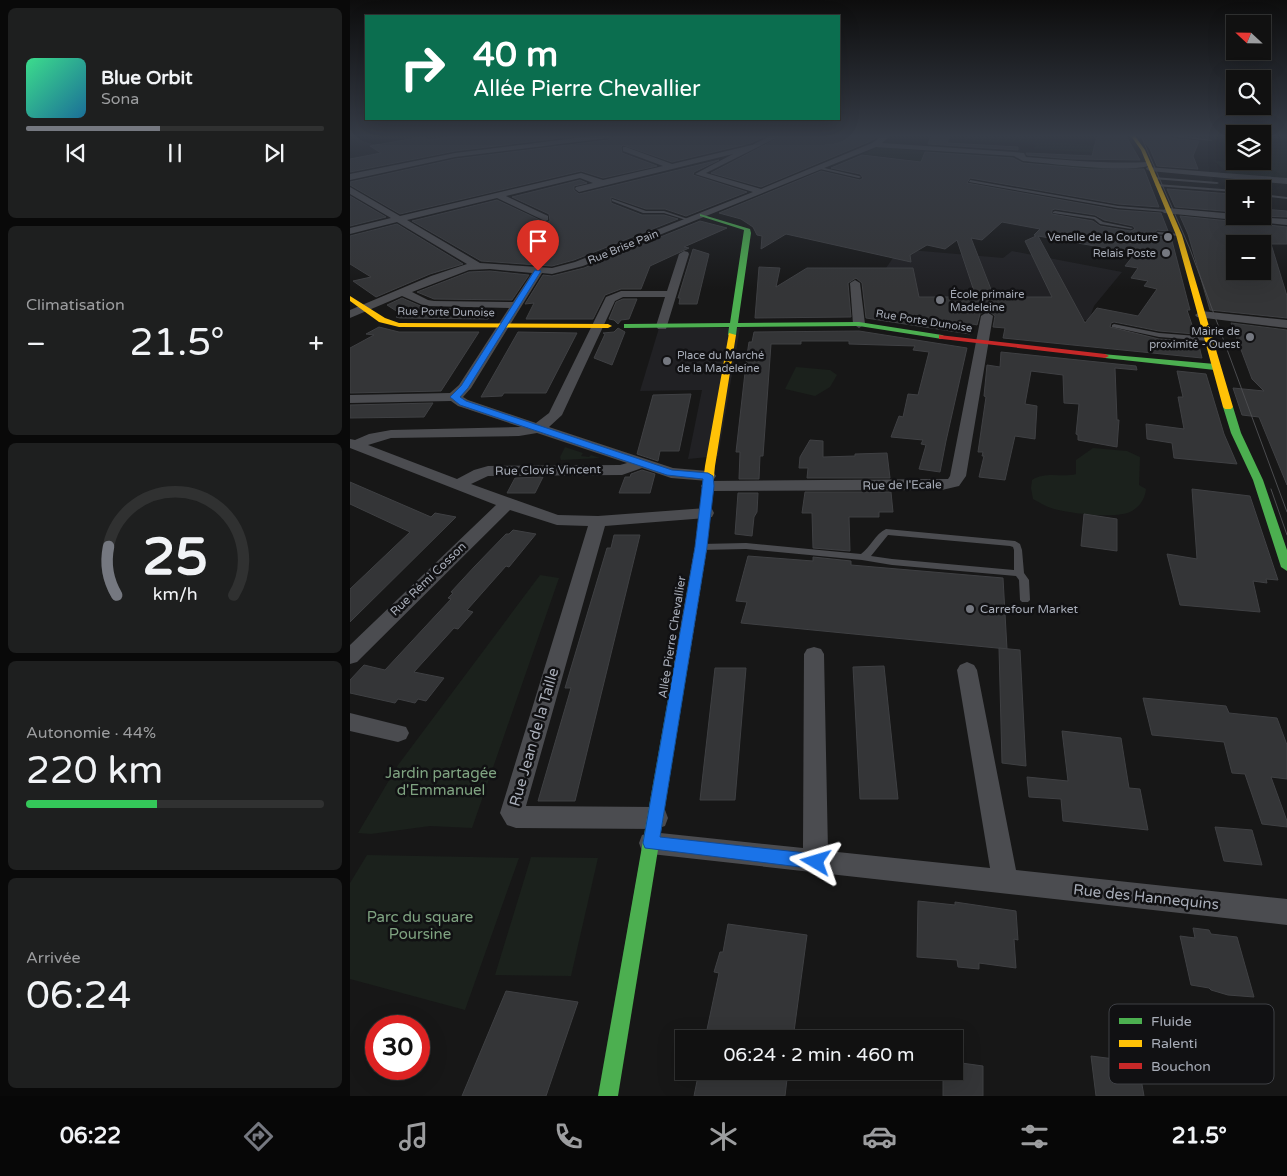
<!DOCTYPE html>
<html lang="fr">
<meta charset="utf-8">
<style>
:root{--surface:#111;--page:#1e1f1f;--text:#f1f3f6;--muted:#9c9d9f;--line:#303131;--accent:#757880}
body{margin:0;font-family:"Varela Round",sans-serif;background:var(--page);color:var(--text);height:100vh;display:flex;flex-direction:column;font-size:19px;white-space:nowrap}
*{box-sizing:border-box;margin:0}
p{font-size:16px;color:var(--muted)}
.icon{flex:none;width:28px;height:28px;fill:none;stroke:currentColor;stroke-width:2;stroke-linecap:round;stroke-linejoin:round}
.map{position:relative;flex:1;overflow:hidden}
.panel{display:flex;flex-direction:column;gap:8px;padding:8px;background:#090909;width:350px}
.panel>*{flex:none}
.guide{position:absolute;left:15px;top:15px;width:475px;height:105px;border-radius:0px;box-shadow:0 5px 20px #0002,0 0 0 1px var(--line);background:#0b6e4f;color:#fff;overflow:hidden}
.needle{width:32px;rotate:292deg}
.tools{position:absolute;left:876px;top:15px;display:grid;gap:10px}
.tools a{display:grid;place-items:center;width:45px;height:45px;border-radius:0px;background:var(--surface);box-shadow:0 5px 20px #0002,0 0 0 1px var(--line);font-size:25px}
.speed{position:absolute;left:15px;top:1015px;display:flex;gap:10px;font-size:25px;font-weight:700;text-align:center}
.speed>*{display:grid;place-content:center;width:65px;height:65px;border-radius:50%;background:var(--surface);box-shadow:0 5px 20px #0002,0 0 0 1px var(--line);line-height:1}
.speed .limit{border:8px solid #d22;background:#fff;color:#111}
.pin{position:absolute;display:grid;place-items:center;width:42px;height:42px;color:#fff;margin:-51px -21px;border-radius:50% 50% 50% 0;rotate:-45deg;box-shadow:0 0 5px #0007}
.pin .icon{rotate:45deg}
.me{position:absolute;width:55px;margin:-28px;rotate:277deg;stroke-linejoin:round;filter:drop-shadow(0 0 4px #0008)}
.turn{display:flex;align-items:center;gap:18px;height:105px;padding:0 25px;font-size:22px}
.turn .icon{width:65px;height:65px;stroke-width:2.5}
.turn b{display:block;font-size:35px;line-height:42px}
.big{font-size:38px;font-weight:600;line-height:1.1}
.panel .tile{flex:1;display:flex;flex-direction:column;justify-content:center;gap:8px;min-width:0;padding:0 18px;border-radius:8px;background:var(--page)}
.panel .dial{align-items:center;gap:0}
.dial svg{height:130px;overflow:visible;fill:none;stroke:var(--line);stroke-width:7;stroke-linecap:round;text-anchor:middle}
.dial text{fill:var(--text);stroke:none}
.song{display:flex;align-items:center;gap:15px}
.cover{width:60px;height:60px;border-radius:8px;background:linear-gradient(135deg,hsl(150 70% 55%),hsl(200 70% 35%))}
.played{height:5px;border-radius:2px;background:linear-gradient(90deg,var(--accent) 45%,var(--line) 45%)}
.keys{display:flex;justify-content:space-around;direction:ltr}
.heat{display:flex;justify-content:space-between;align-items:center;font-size:28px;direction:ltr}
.charge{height:8px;border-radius:4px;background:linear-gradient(90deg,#34c759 44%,var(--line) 0)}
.trip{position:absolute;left:325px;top:1030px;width:288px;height:50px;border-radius:0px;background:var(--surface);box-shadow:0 5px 20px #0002,0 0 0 1px var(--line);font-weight:600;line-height:50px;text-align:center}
.tab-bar{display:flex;height:80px;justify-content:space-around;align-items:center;background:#070707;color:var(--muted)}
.tab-bar .icon{width:35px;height:35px}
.tab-bar .current{color:var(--accent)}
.tab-bar b{font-size:22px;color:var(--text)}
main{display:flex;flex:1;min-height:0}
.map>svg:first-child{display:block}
.built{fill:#212124}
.green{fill:#1b211c}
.building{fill:#343537;stroke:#3f4043;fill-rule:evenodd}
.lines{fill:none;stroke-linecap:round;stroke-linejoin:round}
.lane{fill:#4b4c50;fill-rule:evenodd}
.street{fill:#4b4c50;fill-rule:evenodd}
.fast{fill:#4caf50;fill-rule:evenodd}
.slow{fill:#ffc107;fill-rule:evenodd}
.jam{fill:#c62828;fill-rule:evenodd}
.tram{stroke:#4b4c4f;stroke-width:1}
.route{fill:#1a73e8;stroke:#114b97}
.poi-dot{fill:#757880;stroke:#111113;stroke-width:2}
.labels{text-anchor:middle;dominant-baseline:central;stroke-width:5;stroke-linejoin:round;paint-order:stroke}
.far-poi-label{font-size:11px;fill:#a8adb8;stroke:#111113;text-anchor:end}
.far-street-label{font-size:11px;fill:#a8adb8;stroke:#111113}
.street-label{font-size:12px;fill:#a8adb8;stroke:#111113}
.poi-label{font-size:12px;fill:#a8adb8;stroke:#111113;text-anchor:start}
.near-street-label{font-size:15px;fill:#a8adb8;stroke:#111113}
.near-park-label{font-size:15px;fill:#7fa381;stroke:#111113}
.key{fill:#111113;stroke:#3e4045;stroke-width:1}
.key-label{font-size:14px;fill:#a8adb8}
</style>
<main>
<section class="panel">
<div class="tile">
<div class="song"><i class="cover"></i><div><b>Blue Orbit</b><p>Sona</p></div></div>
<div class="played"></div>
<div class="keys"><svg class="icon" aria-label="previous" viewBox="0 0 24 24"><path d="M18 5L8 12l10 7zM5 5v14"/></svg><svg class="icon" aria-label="pause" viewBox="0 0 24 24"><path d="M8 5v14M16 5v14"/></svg><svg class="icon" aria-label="next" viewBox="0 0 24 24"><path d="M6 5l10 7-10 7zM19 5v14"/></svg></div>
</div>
<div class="tile"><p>Climatisation</p>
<div class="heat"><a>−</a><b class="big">21.5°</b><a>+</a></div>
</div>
<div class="tile dial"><svg viewBox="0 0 100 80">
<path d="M14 69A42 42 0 1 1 86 69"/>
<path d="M14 69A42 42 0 0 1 9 39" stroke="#757880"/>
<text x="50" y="56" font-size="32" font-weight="700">25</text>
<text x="50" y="72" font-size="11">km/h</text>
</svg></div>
<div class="tile"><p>Autonomie · 44%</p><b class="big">220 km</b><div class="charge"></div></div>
<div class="tile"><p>Arrivée</p><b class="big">06:24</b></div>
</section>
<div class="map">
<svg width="937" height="1096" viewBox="0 0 937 1096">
<rect width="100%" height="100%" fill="#171717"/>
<g class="built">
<path d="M549 249 653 258 662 251 772 272 744 306 739 320H704L701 310H532L534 271Z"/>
<path d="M309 328H390L368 456 338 459 352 390 290 391Z"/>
</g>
<g class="green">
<path d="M615 136H696L691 140 785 150 786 155 684 149 685 144 614 140Z"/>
<path d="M913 136H937V179L879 174 863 160 893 164 894 161H912Z"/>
<path d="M531 146 559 150 664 157 663 162 762 168 763 171 602 165 513 154Z"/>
<path d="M446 367 480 370 487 375 480 387 465 396 435 389Z"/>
<path d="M215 447 233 453 231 456 239 457 241 455 250 458 211 460 210 457Z"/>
<path d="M743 448 777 451 790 457 789 485 796 489C795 499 790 506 782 511 767 520 717 513 701 508 695 506 689 502 683 499L681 488 682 480C696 471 712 478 726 474V460Z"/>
<path d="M190 575 209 578 122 828 80 826 21 834 8 833 48 765Z"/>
<path d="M17 855 169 858 115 1010 0 979V883Z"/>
<path d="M181 857 248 858 221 976 145 975Z"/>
</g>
<g class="building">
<path d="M105 136H227L105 151 0 172V159L31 153 20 146 72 137 79 140Z"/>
<path d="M264 136H416L401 143 322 162 273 145 271 147 272 153 307 166 253 178 231 171 50 214 0 185V182L105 159 258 140Z"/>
<path d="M432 136H529L521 141 411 187 361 173Z"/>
<path d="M581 136H600L597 143 668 147V150L578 144Z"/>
<path d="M747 136H776L790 160 722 159 677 155 676 153 742 156Z"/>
<path d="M790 136H818L820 138 849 141 843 156 848 169 807 166 800 149Z"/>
<path d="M575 152 663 158 673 163 740 169H794L809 207 768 204 620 178 617 183 768 210 811 213 818 231 807 230 804 234 806 236 821 237 840 310H837L845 334 809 331 764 322 761 323 760 327 809 339 848 342 852 358 653 338 655 328 643 327 645 316 638 310 630 314 627 325 623 324 620 334 516 318 512 283 506 278 498 283 501 317 405 318 409 267 430 268 426 287 457 268H563L569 297H626L607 240 595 249 577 245 560 255 561 262 436 234 411 249 412 236 407 235 403 227 391 219 369 213 471 171 510 180 513 178 510 174 481 168 512 155 571 162ZM705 209 745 215 754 220 783 226 785 229 781 231 750 226 743 221 702 214V210ZM652 222 690 229 684 235 686 236 675 241 702 297H644L621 238 632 240ZM688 236 779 252 777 255 783 256 775 266 788 268 781 278 798 281 794 286 807 289 788 316 747 308 735 323Z"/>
<path d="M369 160 344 172 343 175 397 192 336 216 315 209H296L261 197V203L292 215H314L328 219 224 260 202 266 131 261 62 221 147 200 196 223 200 221 199 214 162 197 230 180 237 183 224 186V190L229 194Z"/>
<path d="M817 189 881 194 885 195V212L825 207Z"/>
<path d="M0 196 36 217 0 226Z"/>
<path d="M912 209 937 211V217L912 216Z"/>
<path d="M830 216 937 227V244H921L937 296V318L860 310 838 234ZM885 244H912V271H885Z"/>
<path d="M350 221 377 228 334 247 339 248 300 266 291 289H271L255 295 243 319H176L184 303 175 304 193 275 202 276 234 268Z"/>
<path d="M47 224 113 264 80 274 26 297 3 281 21 277 0 264V236Z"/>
<path d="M343 249 359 254 347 304H329L330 298H328Z"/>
<path d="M140 271 179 275 162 300 84 299 67 292 119 272Z"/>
<path d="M52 298 75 308 145 310 138 319 50 318 46 317 51 314 37 305Z"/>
<path d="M273 299H287L279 319 271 320 268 324 264 320 259 319 266 302Z"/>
<path d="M881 323 937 330V485L909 417 892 415 883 388 914 391 902 379Z"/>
<path d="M29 327 49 332H129L91 391 0 393V348L24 335 16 334Z"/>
<path d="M268 328 275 332 262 365 244 358 255 334 253 333 264 332Z"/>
<path d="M509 331 617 348 596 441 590 472 569 469 576 445 571 444 573 440 541 437 549 416 553 417 558 394 568 395 579 352 563 350 565 346 499 344V341H451V344H421L413 456H410L409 479H389L390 452H386L397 355 399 342H402L404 332Z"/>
<path d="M168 332 227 333 196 393H154L152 396 131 397Z"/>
<path d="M651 352 786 366 787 370 765 368 767 420H769L767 447 728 440V435L726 434 729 404 714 403 713 375 681 371 675 404 687 406 685 439 665 436 655 480 629 477 634 456H632L633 452H628L636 397 634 396 637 365 650 367Z"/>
<path d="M827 371 856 374 874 434 887 464 824 458 822 443 797 439 796 424 834 429 828 397H833Z"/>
<path d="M341 394 329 451H310L308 461 287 454 303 395Z"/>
<path d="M83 403 74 417 0 418V405Z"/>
<path d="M460 440 473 441V457L505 456V454L537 453 540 478H457L458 468H449L450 457Z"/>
<path d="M292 470 305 474 300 493H269L275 477H280L281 474Z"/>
<path d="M193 477 185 493H157L165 478Z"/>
<path d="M0 482 81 517 85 513 106 517 0 622V589L60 532 0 504Z"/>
<path d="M842 489 900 496 928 580 916 579 917 583 903 581 910 612 830 605 817 554 847 559Z"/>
<path d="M455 492H541L543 512H529V517H499L500 551 463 548 462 513H452Z"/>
<path d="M388 493H408L407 512 404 517 402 536 385 534Z"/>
<path d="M734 514 767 519V551L731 546Z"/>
<path d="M163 530 186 534 159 567 156 566 117 610 123 612 108 629 104 628 64 672 94 678 76 701 68 699 65 703 48 699 45 703 0 693V680L14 665 35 670 101 599 98 598 103 593 101 592 125 566 156 534H159Z"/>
<path d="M264 535H290L225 801H188L221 688H215L257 548H261Z"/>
<path d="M398 556 463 561V557L501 561V565L653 578 657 649 391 623 397 602 386 601Z"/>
<path d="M649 648 670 650 676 766 652 763Z"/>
<path d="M534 666 548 799H510L503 667Z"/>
<path d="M365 668H396L385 800H350Z"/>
<path d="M793 698 876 706 879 713 927 718 937 745V779L921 777 937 821V827L912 824 895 774 882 773 874 742 802 735Z"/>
<path d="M712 731 771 738 779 788 790 789 798 830 713 821 711 799 679 797 677 777 718 781Z"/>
<path d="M865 827 902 830 912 865 874 861Z"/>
<path d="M568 901 605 905V902L666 911 668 940 664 939 666 968 629 963V969L608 967 607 960 567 957Z"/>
<path d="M378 924 457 935 443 1039H355L369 973 364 972 370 952H373Z"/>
<path d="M843 928 859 930 861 934 887 937 904 997 878 995 861 990 859 988 841 985 830 936 845 938Z"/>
<path d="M156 991 228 1002 196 1096H112Z"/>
<path d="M741 1056 788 1062 794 1096H746Z"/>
<path d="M604 1062 633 1066V1096H593V1071H604Z"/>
<path d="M349 1071H438L435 1096H344Z"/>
</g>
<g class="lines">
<g class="lane">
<path d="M820 136H832L863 140 861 141Z"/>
<path d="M470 167 509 176 511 177 509 178 470 169Z"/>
<path d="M804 177 867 182 869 183 867 184 803 179Z"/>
<path d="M620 180 768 206 817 210 819 211 817 212 768 208 619 182Z"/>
<path d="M807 184 885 190V192L805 186Z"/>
<path d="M912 194 937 197V199L912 196Z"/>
<path d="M262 199 296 211H314L338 219 336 220 314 213H293L262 201Z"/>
<path d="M705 211 745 217 753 222 783 228 781 229 750 224 744 219 703 213V212Z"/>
<path d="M808 232 829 234 831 235 829 236 806 234V233Z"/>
<path d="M764 324 809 333 859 337 862 339 859 341 809 337 762 327V325Z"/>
<path d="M536 529 665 541 670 544 672 550 674 573 679 580 680 600 678 602H672L670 600 669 580 666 576 542 565 512 560 396 549 351 550 347 547 351 544 396 543 511 554C521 547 525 534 536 529ZM538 535 660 546 663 547 664 550V570L542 559 521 556Z"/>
</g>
<g class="street">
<path d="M241 136H262L258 138 105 157 0 180V174L105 153Z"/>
<path d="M420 136H430L356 173 411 189 522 143 532 136H540L532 143 664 152 674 153 676 157C717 160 757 164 798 162L802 164C787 175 696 163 673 161L664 156 526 147 233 266 202 274 192 273 121 388 113 397 118 400 186 423 199 413 256 297 271 291H317L329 254 334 251 338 252 339 254 316 329H308L306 326 315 297H273L265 301 212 415 199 427 323 468 358 471 364 473 366 476 364 479 358 481 321 478 292 468 272 475 138 476 121 484 208 515 248 516 356 508 362 509 364 513 362 517 356 518 255 526 176 806 306 807 315 810 318 818 315 826 306 829 166 828 157 825 150 813 238 526 207 525 160 510 7 662 0 664V645L146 505 0 448V439L5 440 19 434 41 430 171 427 108 406 101 401 0 403V395L100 393 109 385 159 308 75 306 52 296 0 318V310L81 276 117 264 47 222 0 234V228L41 218 0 194V187L50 216 231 173 253 180 313 166 273 151V147H276L322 164 402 145ZM383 154 345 174 403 192 225 262 202 268 130 263 57 220 147 198 195 221 198 220V216L156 196 230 178 243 183 226 187 225 189 229 192ZM140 269 182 273 163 302 84 301 78 300 62 292 119 270ZM187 433 277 463 270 465 138 466 124 470 107 479 18 445 41 438 169 436Z"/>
<path d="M797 167 937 178V184L800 171 796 169Z"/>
<path d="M817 208 885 214V216L937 219V225L814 213 812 211Z"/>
<path d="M505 280 510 283 515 324 509 328 503 324 500 283Z"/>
<path d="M851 311 937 320V328L847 317 845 315Z"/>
<path d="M637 312 643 316 616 476 609 486 592 490 359 491 353 489 351 486 353 483 359 481 598 479 600 476 631 316Z"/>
<path d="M464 647 471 649 474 654 478 851 640 868 607 670 610 665 617 662 624 665 627 670 666 870 937 899V925L301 854 292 851 289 843 292 835 301 832 453 848 454 654 457 649Z"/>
<path d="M0 713 56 727 59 733 56 739 48 742 0 731Z"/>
</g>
<g class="fast">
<path d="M350 214 400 229 401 233 388 323 509 322 592 335 596 337 592 339 509 326 387 327 386 335 382 337 378 335 379 327 274 328V324H277L380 323 394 230 350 216Z"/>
<path d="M752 354 865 364 869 367 865 370 755 358 751 356Z"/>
<path d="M878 404 883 407 891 433 913 480 937 550V571L931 567 903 480 881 433 873 407Z"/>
<path d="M331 660 336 662 338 665 268 1096H248L324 665 326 662Z"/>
</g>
<g class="slow">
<path d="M781 136H785L795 150 832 235 883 407 881 409H875L873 407 826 235 791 150Z"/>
<path d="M0 296 35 318 49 323 258 324 262 326 258 328 49 327 29 322 0 301Z"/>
<path d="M379 333 386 335 365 466 357 547 338 665 336 668 331 670 326 668 324 665 345 547 355 466Z"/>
</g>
<path class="jam" d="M589 335 755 354 759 356 755 358 592 339H589Z"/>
<g class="tram">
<path d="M791 136 840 249 937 512"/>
<path d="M921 489 937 535"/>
</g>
</g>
<linearGradient id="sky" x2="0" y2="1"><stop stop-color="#0d0d0d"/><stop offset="0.47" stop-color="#363c47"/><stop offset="1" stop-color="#363c47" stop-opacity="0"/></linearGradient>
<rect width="937" height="289" fill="url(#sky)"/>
<path class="route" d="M185 270 191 271 118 388 110 397 116 401 322 470 358 473 363 476 364 486 357 547 310 837 466 854 472 856 474 862 472 867 466 869 295 848 293 843 345 547 353 479 317 475 110 405 100 397 111 386Z"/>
<g class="poi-dot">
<circle cx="818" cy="237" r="5"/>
<circle cx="816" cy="253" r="5"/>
<circle cx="590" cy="300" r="5"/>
<circle cx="900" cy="337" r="5"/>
<circle cx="317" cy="361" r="5"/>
<circle cx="620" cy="609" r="5"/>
</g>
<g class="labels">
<g class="far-poi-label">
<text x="808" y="237">Venelle de la Couture</text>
<text x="806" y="253">Relais Poste</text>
<text x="600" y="294" text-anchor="start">École primaire<tspan x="600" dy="13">Madeleine</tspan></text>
<text x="890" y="331">Mairie de<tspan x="890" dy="13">proximité - Ouest</tspan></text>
<text x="327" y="355" text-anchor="start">Place du Marché<tspan x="327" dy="13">de la Madeleine</tspan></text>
</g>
<g class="far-street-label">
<text transform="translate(273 247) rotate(-22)">Rue Brise Pain</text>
<text transform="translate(96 312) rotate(1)">Rue Porte Dunoise</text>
<text transform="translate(574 321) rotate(9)">Rue Porte Dunoise</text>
</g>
<g class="street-label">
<text transform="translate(198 470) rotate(-1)">Rue Clovis Vincent</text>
<text transform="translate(552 485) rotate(-1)">Rue de l'Ecale</text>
<text transform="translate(78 579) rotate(-44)">Rue Rémi Cosson</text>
<text transform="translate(322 637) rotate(-81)">Allée Pierre Chevallier</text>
</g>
<g class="poi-label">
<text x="630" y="609">Carrefour Market</text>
</g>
<g class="near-street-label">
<text transform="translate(184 737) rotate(-74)">Rue Jean de la Taille</text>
<text transform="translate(796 897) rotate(6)">Rue des Hannequins</text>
</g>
<g class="near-park-label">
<text x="91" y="773">Jardin partagée<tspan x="91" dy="17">d'Emmanuel</tspan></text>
<text x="70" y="917">Parc du square<tspan x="70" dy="17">Poursine</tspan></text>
</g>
</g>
<rect x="759" y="1004" width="165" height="80" rx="8" class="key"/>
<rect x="769" y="1018" width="23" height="6" fill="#4caf50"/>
<rect x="769" y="1040" width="23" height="7" fill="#ffc107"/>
<rect x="769" y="1063" width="23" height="6" fill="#c62828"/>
<g class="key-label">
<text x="801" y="1026">Fluide</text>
<text x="801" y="1048">Ralenti</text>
<text x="801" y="1071">Bouchon</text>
</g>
</svg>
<div class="tools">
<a><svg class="needle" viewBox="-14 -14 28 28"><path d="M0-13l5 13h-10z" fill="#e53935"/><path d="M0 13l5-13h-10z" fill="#9c9d9f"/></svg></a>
<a><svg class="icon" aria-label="search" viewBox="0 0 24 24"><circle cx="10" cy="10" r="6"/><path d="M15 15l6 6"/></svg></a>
<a><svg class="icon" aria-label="layers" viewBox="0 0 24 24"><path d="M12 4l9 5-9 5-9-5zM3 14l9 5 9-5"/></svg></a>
<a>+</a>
<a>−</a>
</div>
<div class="speed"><div class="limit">30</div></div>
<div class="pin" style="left:188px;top:271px;background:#d93025"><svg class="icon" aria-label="arrive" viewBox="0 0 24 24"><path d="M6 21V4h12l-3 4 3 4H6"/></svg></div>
<svg class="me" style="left:466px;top:862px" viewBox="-20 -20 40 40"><path d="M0-17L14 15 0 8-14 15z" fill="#1a73e8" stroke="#fff" stroke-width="4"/></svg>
<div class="trip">06:24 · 2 min · 460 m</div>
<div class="guide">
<div class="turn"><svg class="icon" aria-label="right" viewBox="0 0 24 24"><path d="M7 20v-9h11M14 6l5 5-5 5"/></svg><div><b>40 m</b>Allée Pierre Chevallier</div></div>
</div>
</div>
</main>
<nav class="tab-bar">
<b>06:22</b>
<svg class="icon current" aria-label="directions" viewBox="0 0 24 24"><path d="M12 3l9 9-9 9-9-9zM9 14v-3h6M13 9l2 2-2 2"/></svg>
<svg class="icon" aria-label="music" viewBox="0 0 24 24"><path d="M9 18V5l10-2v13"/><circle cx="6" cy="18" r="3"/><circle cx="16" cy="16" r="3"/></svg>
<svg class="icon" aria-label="phone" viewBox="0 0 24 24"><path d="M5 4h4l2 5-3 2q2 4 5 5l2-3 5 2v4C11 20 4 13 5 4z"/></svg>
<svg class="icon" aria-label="climate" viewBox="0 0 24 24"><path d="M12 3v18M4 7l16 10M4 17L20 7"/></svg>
<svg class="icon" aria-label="car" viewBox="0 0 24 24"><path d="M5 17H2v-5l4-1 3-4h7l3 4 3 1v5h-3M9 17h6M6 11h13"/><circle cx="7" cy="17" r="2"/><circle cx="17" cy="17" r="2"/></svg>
<svg class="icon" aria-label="filters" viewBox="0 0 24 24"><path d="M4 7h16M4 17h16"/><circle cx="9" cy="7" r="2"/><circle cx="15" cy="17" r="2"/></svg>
<b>21.5°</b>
</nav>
